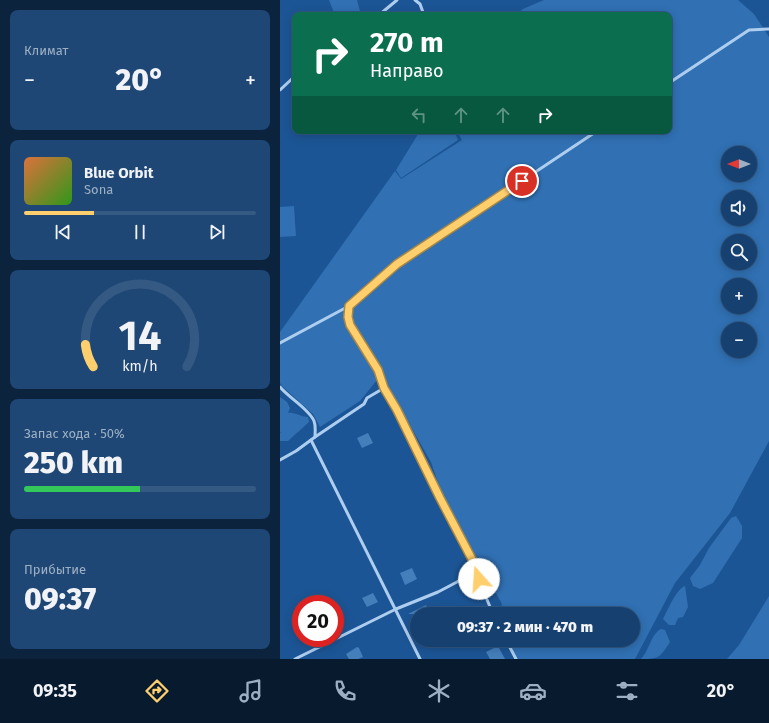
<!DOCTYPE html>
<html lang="ru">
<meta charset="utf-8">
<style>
:root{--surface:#154070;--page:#1e4775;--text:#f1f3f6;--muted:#9dafc3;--line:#345983;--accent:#ffcf6d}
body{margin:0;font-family:"Fira Sans",sans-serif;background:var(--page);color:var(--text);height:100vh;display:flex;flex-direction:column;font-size:15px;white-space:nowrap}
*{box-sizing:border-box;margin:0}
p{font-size:13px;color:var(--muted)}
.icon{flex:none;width:22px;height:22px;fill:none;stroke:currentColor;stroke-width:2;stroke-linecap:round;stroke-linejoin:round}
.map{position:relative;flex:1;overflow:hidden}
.panel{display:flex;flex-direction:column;gap:10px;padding:10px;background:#0c233e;width:280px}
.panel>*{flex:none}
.guide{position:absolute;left:12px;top:12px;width:380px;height:122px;border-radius:8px;box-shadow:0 2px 10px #0003,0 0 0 1px var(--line);background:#0b6e4f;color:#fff;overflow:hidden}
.needle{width:26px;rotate:270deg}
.tools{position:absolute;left:441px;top:146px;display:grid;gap:8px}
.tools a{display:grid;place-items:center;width:36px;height:36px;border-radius:50%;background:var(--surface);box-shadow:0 2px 10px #0003,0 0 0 1px var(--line);font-size:20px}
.speed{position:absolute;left:12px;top:595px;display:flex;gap:8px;font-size:20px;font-weight:700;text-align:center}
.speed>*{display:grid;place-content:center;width:52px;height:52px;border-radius:50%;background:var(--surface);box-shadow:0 2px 10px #0003,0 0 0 1px var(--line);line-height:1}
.speed .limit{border:6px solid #d22;background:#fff;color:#111}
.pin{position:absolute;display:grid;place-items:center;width:34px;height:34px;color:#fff;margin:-17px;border:2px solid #fff;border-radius:50%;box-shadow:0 1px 4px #0007}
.me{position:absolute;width:44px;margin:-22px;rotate:341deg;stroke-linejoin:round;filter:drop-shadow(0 0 3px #0008)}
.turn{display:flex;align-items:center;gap:14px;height:84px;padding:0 12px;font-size:18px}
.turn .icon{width:52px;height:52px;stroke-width:2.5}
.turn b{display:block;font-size:28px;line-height:34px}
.lanes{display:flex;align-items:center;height:38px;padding:0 12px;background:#0003;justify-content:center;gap:20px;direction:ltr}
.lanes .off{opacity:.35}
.big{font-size:30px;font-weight:800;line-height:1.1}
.panel .tile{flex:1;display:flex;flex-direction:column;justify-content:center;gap:6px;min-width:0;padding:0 14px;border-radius:8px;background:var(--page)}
.panel .dial{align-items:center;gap:0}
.dial svg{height:104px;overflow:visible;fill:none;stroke:var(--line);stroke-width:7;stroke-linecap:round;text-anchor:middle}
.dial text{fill:var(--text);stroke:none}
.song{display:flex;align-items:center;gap:12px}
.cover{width:48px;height:48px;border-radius:6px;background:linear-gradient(135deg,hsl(20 70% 55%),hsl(110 70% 35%))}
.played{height:4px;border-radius:2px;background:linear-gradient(90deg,var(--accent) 30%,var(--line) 30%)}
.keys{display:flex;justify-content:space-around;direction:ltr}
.heat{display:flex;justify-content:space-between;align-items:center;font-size:22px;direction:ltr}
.charge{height:6px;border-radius:3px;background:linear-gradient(90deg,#34c759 50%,var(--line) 0)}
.trip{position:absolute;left:130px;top:607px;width:230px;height:40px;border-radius:20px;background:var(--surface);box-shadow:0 2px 10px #0003,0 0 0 1px var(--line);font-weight:800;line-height:40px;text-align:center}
.tabs{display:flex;height:64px;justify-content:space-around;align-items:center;background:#081a2d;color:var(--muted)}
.tabs .icon{width:28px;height:28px}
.tabs .active{color:var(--accent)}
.tabs b{font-size:18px;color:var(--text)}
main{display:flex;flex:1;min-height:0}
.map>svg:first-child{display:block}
.green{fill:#3070b3;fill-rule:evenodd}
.building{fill:#447fbc}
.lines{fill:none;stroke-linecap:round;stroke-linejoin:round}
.service{stroke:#aeceef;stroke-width:3}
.route-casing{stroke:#a68747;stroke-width:10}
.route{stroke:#ffcf6d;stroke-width:7}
</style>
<main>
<section class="panel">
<div class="tile"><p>Климат</p>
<div class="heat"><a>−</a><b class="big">20°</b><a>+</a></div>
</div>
<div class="tile">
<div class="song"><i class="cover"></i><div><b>Blue Orbit</b><p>Sona</p></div></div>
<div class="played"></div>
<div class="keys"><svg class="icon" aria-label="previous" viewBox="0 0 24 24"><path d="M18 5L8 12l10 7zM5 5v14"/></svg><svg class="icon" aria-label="pause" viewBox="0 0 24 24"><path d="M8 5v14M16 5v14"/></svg><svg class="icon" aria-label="next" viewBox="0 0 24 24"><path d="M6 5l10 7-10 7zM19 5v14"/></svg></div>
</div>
<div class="tile dial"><svg viewBox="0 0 100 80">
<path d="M14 69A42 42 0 1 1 86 69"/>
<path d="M14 69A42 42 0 0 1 8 52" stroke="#ffcf6d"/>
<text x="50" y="56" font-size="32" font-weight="700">14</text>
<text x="50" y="72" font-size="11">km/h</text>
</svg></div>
<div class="tile"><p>Запас хода · 50%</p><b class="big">250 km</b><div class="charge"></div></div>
<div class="tile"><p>Прибытие</p><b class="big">09:37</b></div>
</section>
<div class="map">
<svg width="489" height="659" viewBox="0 0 489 659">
<rect width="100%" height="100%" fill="#1c5595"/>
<g class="green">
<path d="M49 0H77L81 15H55Z"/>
<path d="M264 0H458L474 14 489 37V441L450 513 395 583 355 659H236L232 651 230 640H353V614H224L221 602 163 498 151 462 101 375 80 401 40 427 33 414 2 386 0 383V332L115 171 121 179 182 140 177 131H389V15H235L243 9ZM448 153H470V175H448ZM448 197H470V219H448ZM448 241H470V263H448ZM448 285H470V307H448ZM448 329H470V351H448Z"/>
<path d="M140 131H174L178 140 121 178 116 170Z"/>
<path d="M14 206 16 236 0 237V207Z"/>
<path d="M0 397 7 402 10 408 8 413C15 412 20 417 28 417L29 422 8 441H0V433L1 432H0Z"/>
<path d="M456 516 462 526V538L433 583 420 589 413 586 410 578 420 565 429 548 451 518Z"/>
<path d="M405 586 408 607 403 617 398 618 395 625H389L383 619C388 610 396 589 405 586Z"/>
<path d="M489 596V659H447L459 645Z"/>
<path d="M381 629 385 630 390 642C380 657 380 659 361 659 369 651 371 634 381 629Z"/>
</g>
<g class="building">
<path d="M88 433 93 443 82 448 77 438Z"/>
<path d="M132 568 137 579 125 585 120 573Z"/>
<path d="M93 593 98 602 87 607 82 598Z"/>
<path d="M146 605 149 611 143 614H128Z"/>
<path d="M218 646 225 659H210L206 652Z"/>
<path d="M77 647 79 648 83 657 78 659H69L66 654Z"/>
</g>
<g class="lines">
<g class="service">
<path d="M135 0 140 4 144 15"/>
<path d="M99 15 117 0"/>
<path d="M389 83 469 30 489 29"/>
<path d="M0 90 15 76"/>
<path d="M69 306 68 317 70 325 98 370 104 388"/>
<path d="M0 343 69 306 117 264 317 131"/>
<path d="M0 387C9 398 29 409 34 421 36 426 35 432 35 437"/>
<path d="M31 440 140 659"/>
<path d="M0 460 16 451 35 437 84 404 87 398 104 388 117 410 160 498 194 563 203 590 213 614"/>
<path d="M226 640 236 659"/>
<path d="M15 659 116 609 158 592 177 582 196 568"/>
</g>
</g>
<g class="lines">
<defs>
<path id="route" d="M199 579 194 563 160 498 117 410 104 388 98 370 70 325 68 317 69 306 117 264 242 181"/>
</defs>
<use href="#route" class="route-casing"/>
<use href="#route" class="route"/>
</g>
</svg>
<div class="tools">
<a><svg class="needle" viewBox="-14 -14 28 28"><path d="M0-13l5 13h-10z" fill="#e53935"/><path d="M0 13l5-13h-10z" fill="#9dafc3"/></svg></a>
<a><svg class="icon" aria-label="sound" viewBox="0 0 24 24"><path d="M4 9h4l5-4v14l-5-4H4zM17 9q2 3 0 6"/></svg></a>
<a><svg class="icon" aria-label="search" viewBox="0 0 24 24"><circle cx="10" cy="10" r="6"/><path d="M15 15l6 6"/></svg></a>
<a>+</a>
<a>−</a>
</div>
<div class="speed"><div class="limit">20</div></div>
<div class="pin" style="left:242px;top:181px;background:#d93025"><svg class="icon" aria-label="arrive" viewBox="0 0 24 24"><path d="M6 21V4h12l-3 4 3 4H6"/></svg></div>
<svg class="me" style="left:199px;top:579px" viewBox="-20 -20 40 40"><circle r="19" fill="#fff"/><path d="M0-13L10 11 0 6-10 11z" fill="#ffcf6d"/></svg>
<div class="trip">09:37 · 2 мин · 470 m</div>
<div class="guide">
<div class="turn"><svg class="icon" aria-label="right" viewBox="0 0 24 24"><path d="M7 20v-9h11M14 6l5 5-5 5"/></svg><div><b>270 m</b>Направо</div></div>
<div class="lanes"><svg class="icon off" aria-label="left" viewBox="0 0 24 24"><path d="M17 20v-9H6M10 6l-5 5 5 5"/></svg><svg class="icon off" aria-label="ahead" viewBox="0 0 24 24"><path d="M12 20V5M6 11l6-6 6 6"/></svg><svg class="icon off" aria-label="ahead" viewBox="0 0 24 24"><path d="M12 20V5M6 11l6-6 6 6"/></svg><svg class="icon" aria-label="right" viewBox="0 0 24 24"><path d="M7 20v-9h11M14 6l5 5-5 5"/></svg></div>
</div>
</div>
</main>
<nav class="tabs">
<b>09:35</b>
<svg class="icon active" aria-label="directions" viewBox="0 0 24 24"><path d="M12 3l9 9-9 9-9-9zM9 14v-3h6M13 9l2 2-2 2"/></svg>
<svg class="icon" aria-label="music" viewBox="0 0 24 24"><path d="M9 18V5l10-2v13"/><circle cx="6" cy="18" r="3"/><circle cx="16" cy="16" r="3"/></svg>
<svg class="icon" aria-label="phone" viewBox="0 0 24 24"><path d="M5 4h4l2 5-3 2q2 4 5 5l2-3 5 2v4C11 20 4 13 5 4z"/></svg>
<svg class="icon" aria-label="climate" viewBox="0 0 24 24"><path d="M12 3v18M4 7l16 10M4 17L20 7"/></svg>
<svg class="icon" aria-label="car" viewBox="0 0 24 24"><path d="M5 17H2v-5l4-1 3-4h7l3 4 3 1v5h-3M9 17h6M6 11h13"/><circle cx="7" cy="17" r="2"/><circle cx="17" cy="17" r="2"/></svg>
<svg class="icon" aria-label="filters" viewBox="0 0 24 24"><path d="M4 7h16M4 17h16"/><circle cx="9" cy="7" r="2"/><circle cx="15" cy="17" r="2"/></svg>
<b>20°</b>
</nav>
